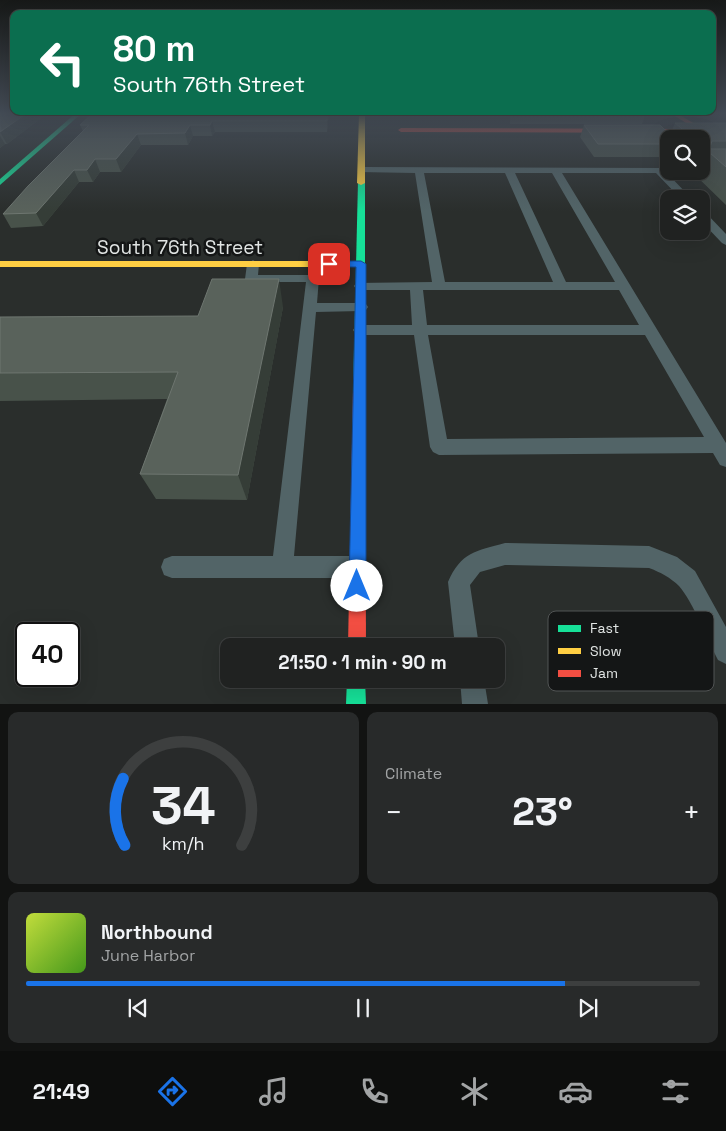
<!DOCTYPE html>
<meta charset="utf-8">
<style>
:root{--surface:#202221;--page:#282a2a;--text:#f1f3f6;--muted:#a2a4a5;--line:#3d3f3f;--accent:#1a73e8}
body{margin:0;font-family:"Space Grotesk",sans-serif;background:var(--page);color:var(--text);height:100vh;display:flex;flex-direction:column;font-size:19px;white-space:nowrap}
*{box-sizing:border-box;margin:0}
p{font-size:16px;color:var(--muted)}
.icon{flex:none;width:28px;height:28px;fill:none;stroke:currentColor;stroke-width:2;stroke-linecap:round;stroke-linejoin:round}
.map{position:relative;height:704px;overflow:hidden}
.panel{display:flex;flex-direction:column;gap:8px;padding:8px;background:#121312;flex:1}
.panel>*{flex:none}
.guide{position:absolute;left:10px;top:10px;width:706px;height:105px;border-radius:10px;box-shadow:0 5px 20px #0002,0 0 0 1px var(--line);background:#0b6e4f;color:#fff;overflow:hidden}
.buttons{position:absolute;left:660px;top:130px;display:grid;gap:10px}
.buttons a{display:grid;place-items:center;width:50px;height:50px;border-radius:10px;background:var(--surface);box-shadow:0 5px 20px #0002,0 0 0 1px var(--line);font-size:25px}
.speed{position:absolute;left:15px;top:622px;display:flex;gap:10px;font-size:25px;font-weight:700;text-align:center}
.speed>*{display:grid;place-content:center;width:65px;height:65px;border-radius:50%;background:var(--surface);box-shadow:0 5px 20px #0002,0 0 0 1px var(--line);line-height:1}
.speed .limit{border:2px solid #111;border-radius:8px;background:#fff;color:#111}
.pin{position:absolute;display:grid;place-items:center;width:42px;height:42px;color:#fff;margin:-21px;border-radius:10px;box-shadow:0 2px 8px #0006}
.me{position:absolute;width:55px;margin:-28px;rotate:0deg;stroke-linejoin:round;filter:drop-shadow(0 0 4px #0008)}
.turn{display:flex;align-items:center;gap:18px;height:105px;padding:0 20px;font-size:22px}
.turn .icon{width:65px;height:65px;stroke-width:2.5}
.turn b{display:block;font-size:35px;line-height:42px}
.big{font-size:38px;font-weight:800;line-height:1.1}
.panel .tile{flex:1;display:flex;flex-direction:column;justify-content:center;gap:8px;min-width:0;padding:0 18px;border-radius:10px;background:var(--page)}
.panel .dial{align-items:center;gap:0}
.dial svg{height:130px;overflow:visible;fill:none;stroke:var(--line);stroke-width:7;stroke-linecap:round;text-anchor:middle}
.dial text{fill:var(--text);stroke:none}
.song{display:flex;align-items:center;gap:15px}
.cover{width:60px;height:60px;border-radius:8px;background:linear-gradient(135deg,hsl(70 70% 55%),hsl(100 70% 35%))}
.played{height:5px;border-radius:2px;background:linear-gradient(90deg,var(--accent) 80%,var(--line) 80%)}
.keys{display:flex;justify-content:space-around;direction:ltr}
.heat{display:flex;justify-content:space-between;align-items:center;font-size:28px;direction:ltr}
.panel .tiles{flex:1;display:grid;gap:8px;grid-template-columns:1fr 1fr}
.tile:last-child{grid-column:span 2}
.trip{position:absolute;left:220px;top:638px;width:285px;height:50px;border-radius:10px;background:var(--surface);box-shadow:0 5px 20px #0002,0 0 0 1px var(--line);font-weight:800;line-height:50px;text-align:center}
.tab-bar{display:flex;height:80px;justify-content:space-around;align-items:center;background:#0d0e0d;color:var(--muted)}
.tab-bar .icon{width:35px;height:35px}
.tab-bar .current{color:var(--accent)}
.tab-bar b{font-size:22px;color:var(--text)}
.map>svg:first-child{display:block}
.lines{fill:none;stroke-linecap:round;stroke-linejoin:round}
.lane{fill:#526467;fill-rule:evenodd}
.fast{fill:#16e098;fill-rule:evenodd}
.slow{fill:#ffcf43;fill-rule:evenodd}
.jam{fill:#f24e42;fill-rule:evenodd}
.wall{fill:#48524a}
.shaded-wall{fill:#353d37}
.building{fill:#59625b;stroke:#6e7670}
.route{fill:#1a73e8;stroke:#114b97}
.labels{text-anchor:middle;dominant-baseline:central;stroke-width:5;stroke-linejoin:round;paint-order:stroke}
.street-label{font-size:19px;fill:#e0e4e3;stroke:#141616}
.key{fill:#141616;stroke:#515454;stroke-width:1}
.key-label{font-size:14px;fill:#e0e4e3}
</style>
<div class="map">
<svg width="726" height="704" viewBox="0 0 726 704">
<rect width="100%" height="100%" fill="#2a2e2c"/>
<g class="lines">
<g class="lane">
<path d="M362 167 662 168 692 199H681L656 173H562L726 443V467L720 465 713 453 439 455 433 452 430 447 414 335H360L355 333 353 330 355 327 360 325H412L410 290H361L356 289 354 286 356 283 432 282 415 173 359 172V168ZM424 173H505L553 282H445ZM515 173H552L615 282H566ZM423 290H619L639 325H427ZM428 335H645L704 437 447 439Z"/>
<path d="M701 211 705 212 726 234V245L722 243 701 221Z"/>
<path d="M253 260 259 264 258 275H318L319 278 317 303H361L366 304 368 307 366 310 361 311 316 312 294 556H357L365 559 368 567 365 575 357 578H172L164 575 161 567 164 559 172 556H273L306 282H246L245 279 247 264Z"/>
<path d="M505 543 649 546 677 557 695 571 726 627V664L718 660C708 640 693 602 679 586 671 578 660 572 649 568L505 565 480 572 470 585 479 646H455L448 582C461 552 476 551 505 543Z"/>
<path d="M460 679H484L488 704H462Z"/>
</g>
<g class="fast">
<path d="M76 113H82L0 185V179Z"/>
<path d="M358 181 365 183V392L363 395H355L353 392Z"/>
<path d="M347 679H365L366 704H346Z"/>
</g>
<g class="slow">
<path d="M359 113H365V183L361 185 357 183Z"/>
<path d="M0 261H361L366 264 361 267H0Z"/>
</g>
<g class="jam">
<path d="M670 113H676L707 131 704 133 401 132 398 130 401 128 696 129Z"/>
<path d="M359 387 363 389 365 392 366 646H348L353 392 355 389Z"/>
</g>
</g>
<g class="wall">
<path d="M0 113H48L7 144H5L0 148Z"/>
<path d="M93 113H329L327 132H215L212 136H193L188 145H141L121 172H100L93 182H79L43 226 11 228 3 214 83 131 80 125Z"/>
<path d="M510 113H646L642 124H510Z"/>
<path d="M675 123H726V205L691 171H701V139H669V157H594L580 137 584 125 670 135Z"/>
<path d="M283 307 247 500 156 499 140 474 167 399 0 401V317L198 316Z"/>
</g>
<g class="shaded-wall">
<path d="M27 113H48L7 144 0 132Z"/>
<path d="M327 113H329L327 132Z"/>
<path d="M212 121 215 132 212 136 210 125Z"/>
<path d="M190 125 193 136 188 145 185 133Z"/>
<path d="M137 134 141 145 121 172 116 159Z"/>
<path d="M0 136 5 144 0 148Z"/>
<path d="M95 159 100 172 93 182 87 170Z"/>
<path d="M74 170 79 182 43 226 36 213Z"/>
<path d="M279 279 283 307 247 500 238 475Z"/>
</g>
<g class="building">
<path d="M0 113H27L0 132Z"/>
<path d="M93 113H327V121H212L210 125H190L185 133 137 134 116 159H95L87 170H74L36 213 3 214 28 186 89 125H80Z"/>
<path d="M675 123H726V141H712L710 147 711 149H726V167L701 145V139H694Z"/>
<path d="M584 125H660L674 139H669V144H598Z"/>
<path d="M212 279H279L238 475 140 474 178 372 0 373V317L198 316Z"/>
</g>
<linearGradient id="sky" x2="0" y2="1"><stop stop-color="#171918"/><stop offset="0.54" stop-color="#444c56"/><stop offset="1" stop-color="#444c56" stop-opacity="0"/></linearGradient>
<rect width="726" height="211" fill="url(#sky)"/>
<path class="route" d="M361 261 366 264V586L363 592 357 595 351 592 349 586 356 267H329L325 264 329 261Z"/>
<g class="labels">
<g class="street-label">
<text x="180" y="247">South 76th Street</text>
</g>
</g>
<rect x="548" y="611" width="166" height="80" rx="8" class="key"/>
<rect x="558" y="625" width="23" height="7" fill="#16e098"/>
<rect x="558" y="648" width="23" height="6" fill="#ffcf43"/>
<rect x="558" y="670" width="23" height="7" fill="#f24e42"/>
<g class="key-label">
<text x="590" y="633">Fast</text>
<text x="590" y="656">Slow</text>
<text x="590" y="678">Jam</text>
</g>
</svg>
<div class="buttons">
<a><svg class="icon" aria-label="search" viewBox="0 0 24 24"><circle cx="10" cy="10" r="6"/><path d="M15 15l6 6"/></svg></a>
<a><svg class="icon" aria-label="layers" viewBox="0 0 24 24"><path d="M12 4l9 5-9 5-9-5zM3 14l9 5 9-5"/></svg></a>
</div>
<div class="speed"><div class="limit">40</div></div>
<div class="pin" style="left:329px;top:264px;background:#d93025"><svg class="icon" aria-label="arrive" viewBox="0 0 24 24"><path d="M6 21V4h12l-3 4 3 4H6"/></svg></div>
<svg class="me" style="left:357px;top:586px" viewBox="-20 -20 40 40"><circle r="19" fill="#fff"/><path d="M0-13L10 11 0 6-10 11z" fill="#1a73e8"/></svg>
<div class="trip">21:50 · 1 min · 90 m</div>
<div class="guide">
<div class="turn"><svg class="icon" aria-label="left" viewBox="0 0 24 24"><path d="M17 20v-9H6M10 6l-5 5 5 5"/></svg><div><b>80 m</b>South 76th Street</div></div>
</div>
</div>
<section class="panel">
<div class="tiles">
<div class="tile dial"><svg viewBox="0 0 100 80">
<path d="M14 69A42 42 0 1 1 86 69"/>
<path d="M14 69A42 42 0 0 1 13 28" stroke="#1a73e8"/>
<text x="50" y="56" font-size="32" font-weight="700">34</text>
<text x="50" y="72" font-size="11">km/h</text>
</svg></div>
<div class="tile"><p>Climate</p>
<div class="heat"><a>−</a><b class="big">23°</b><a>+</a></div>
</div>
<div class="tile">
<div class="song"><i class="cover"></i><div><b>Northbound</b><p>June Harbor</p></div></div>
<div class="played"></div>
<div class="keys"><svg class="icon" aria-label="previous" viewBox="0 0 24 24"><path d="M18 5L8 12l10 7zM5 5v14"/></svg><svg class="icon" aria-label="pause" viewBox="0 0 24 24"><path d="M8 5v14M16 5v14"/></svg><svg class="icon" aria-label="next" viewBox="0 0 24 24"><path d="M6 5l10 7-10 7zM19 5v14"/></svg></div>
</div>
</div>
</section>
<nav class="tab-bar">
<b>21:49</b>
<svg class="icon current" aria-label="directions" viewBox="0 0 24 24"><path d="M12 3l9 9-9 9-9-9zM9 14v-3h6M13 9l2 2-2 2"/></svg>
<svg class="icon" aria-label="music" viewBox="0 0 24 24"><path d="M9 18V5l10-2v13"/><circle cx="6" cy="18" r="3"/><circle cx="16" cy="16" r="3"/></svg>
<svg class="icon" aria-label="phone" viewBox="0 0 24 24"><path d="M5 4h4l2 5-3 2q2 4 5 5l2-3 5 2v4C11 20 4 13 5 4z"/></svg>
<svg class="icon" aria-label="climate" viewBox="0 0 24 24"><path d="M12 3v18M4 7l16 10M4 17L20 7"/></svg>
<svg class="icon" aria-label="car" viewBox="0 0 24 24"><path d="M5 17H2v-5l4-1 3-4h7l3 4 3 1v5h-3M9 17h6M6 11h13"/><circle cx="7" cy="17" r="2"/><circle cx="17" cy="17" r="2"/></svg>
<svg class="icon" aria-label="filters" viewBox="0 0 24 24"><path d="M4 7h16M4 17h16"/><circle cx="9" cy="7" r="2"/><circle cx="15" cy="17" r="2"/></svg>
</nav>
